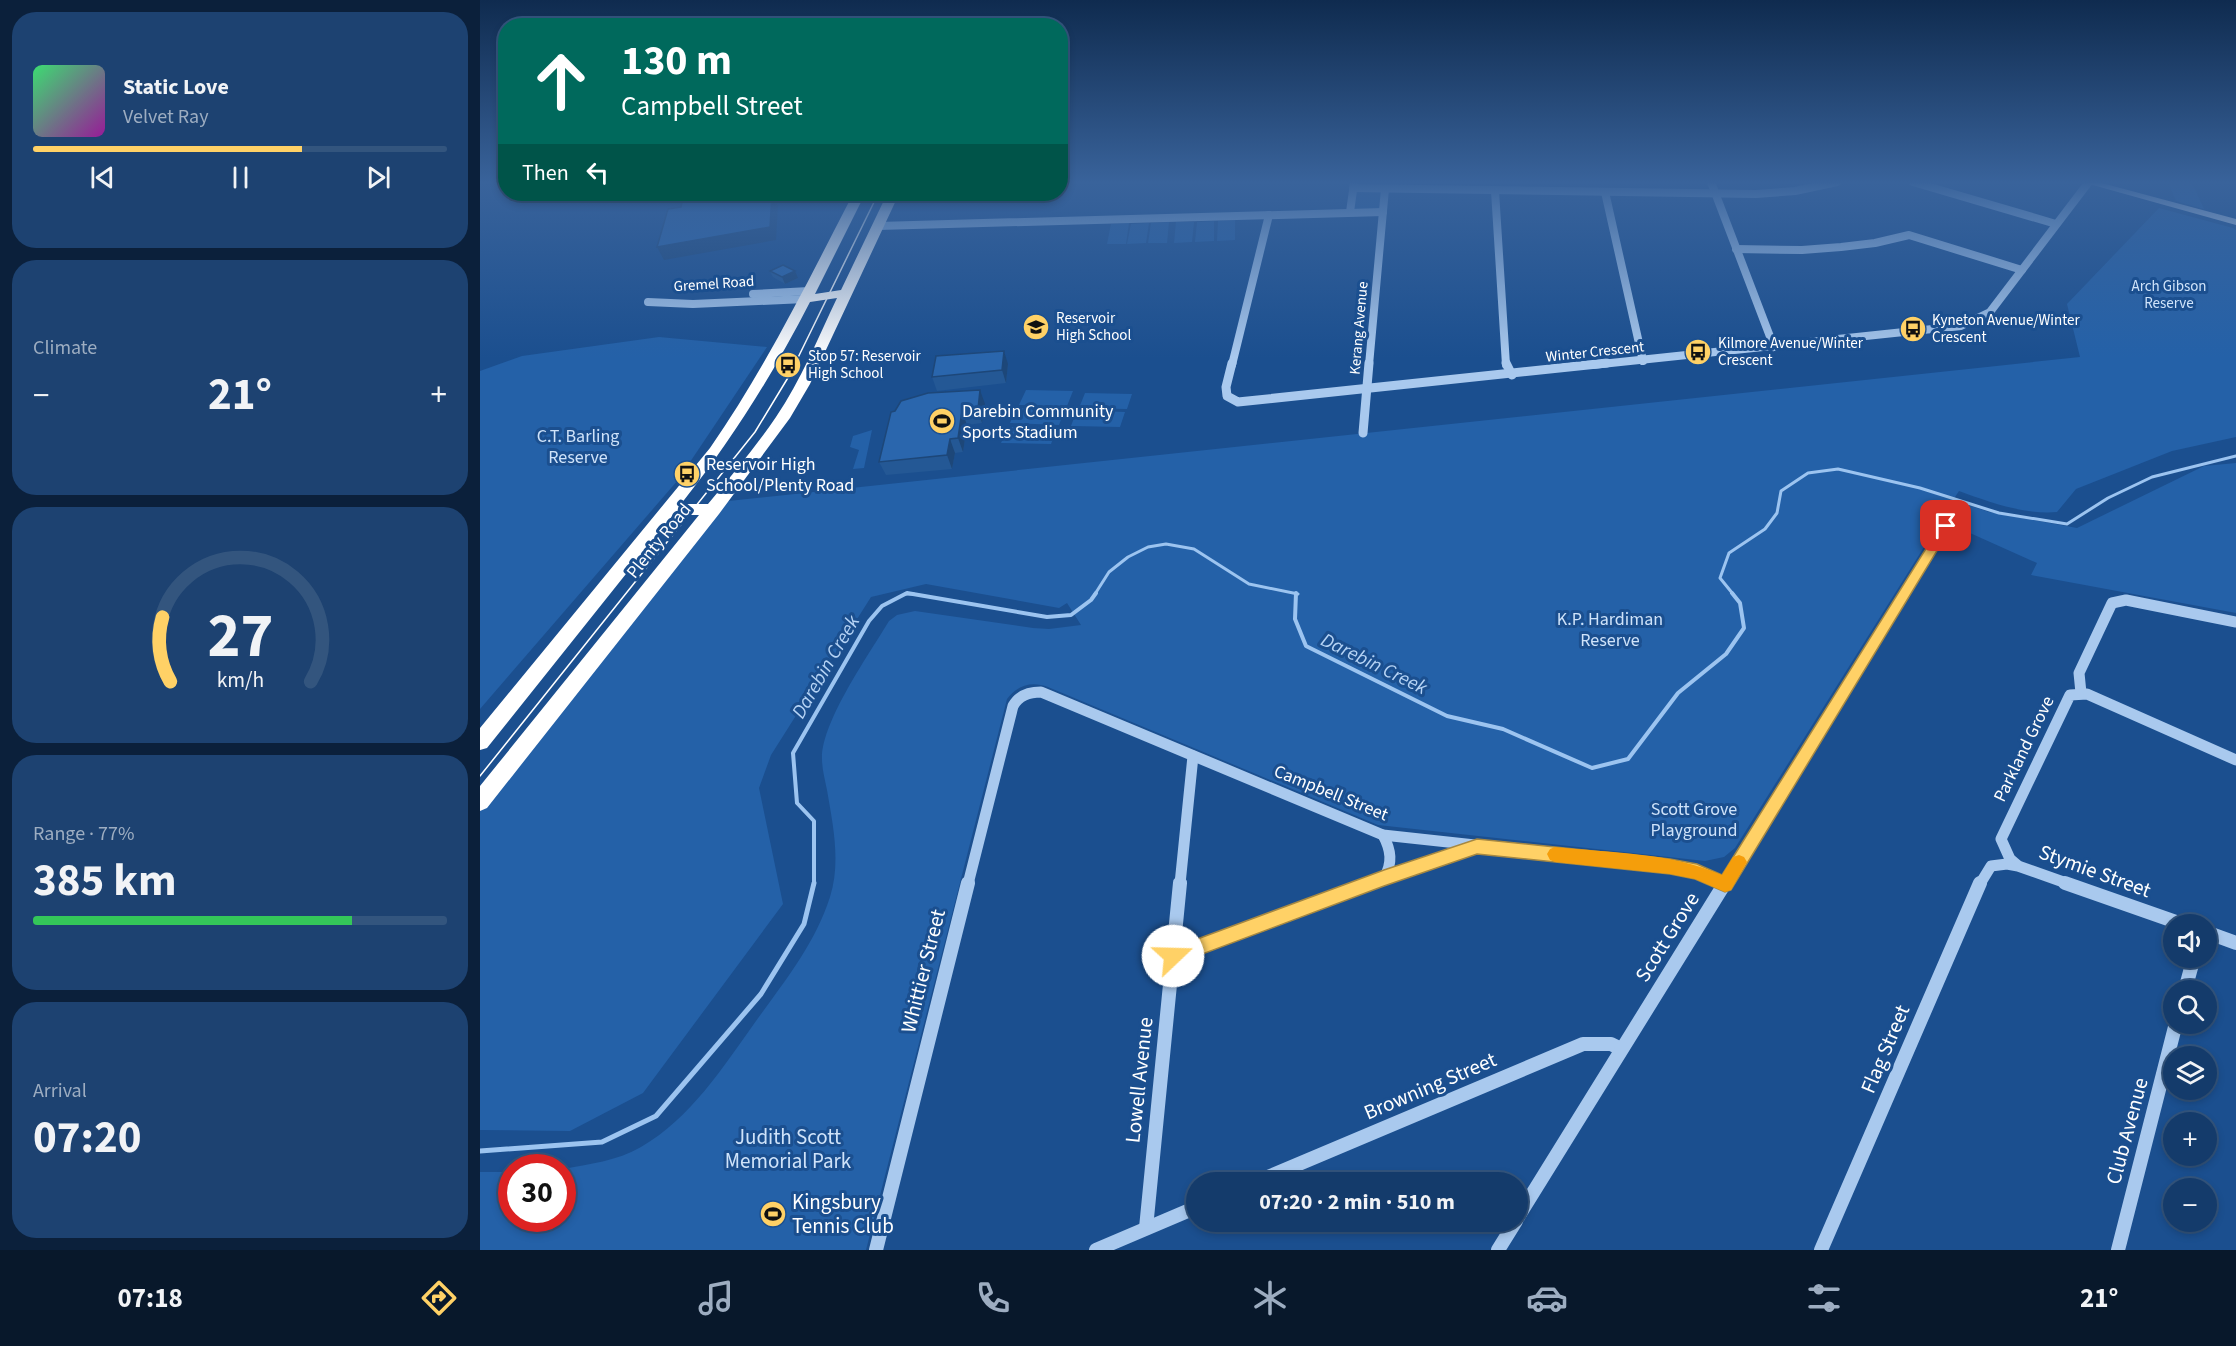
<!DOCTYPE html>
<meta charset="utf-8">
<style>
:root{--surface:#143b6b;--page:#1d4271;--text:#f1f3f6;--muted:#9dadc1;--line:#33557e;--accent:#ffd166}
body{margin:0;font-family:"Source Sans 3",sans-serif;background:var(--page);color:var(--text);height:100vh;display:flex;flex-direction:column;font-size:22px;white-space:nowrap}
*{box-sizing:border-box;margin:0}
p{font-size:20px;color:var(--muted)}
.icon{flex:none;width:33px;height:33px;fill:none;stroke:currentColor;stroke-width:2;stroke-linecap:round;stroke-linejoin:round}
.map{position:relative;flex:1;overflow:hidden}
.side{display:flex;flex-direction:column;gap:12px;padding:12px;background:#0b203b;width:480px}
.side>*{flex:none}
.banner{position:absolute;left:18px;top:18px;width:570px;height:183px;border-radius:24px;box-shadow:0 3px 9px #0003,0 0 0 2px var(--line);background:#00695c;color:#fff;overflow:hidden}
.tools{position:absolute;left:1683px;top:914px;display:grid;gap:12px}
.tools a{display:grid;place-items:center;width:54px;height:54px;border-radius:50%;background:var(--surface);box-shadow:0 3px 9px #0003,0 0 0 2px var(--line);font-size:30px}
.speed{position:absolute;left:18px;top:1154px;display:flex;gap:12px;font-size:30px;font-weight:700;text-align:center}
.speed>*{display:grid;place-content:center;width:78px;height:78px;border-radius:50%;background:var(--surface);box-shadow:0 3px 9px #0003,0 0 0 2px var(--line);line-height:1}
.speed .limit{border:9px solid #d22;background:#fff;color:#111}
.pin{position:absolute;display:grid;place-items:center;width:51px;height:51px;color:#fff;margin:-26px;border-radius:12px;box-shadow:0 3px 9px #0006}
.me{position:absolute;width:66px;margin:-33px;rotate:69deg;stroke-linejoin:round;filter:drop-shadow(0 0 4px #0008)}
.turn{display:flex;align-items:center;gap:21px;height:126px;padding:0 24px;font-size:27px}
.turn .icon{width:78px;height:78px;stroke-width:2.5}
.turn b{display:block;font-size:42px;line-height:51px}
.then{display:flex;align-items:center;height:57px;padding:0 24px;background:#0003;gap:12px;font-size:22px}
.big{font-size:45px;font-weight:700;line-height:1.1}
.side .tile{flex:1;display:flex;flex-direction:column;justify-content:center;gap:9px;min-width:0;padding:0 21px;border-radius:24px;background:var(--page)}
.side .dial{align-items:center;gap:0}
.dial svg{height:156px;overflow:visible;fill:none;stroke:var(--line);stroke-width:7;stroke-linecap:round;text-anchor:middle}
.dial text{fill:var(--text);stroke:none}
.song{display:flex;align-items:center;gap:18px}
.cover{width:72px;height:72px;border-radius:9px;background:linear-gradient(135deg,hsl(140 70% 55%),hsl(300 70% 35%))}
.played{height:6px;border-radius:3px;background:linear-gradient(90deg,var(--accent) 65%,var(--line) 65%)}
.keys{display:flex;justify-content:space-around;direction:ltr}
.heat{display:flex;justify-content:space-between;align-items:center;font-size:33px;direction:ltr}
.charge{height:9px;border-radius:4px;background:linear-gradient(90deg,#34c759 77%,var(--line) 0)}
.trip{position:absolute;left:706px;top:1172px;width:342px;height:60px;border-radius:30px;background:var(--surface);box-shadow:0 3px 9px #0003,0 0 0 2px var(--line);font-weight:700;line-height:60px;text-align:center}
.dock{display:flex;height:96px;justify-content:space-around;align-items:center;background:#08182b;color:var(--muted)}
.dock .icon{width:42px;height:42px}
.dock .on{color:var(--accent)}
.dock b{font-size:27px;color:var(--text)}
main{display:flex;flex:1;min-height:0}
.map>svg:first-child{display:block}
.green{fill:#2461a8}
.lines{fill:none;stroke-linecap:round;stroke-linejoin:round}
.stream-far2{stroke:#9cc4f0;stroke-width:3}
.stream-far1{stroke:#9cc4f0;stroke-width:4}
.stream{stroke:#9cc4f0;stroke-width:5}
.minor-far3{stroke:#a9c9ee;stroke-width:8}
.minor-far2{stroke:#a9c9ee;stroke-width:9}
.minor-far1{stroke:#a9c9ee;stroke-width:11}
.minor{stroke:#a9c9ee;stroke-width:14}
.major{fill:#f0f6ff;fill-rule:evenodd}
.highway{fill:#fff;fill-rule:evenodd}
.tram{stroke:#fff;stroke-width:1.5}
.wall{fill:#245895}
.shaded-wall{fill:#1d4779}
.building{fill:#2a66ad;stroke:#1d4779;stroke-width:1.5}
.route{fill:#ffd166;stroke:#a68842;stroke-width:1.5}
.slow{fill:#f59e0b}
.labels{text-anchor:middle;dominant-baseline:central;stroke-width:6;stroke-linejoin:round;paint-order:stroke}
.far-street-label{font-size:15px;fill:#fff;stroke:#1b4f8f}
.far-park-label{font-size:15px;fill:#cfe3fa;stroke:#1b4f8f}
.far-poi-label{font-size:15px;fill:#fff;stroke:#1b4f8f;text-anchor:start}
.poi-label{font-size:18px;fill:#fff;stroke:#1b4f8f;text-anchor:start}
.park-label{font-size:18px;fill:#cfe3fa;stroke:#1b4f8f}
.street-label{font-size:18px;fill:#fff;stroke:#1b4f8f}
.water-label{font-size:20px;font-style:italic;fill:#b5d3f5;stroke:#1b4f8f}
.near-street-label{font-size:21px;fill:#fff;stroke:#1b4f8f}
.near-park-label{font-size:21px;fill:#cfe3fa;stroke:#1b4f8f}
.near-poi-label{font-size:21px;fill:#fff;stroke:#1b4f8f;text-anchor:start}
</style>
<main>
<section class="side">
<div class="tile">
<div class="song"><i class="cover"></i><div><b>Static Love</b><p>Velvet Ray</p></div></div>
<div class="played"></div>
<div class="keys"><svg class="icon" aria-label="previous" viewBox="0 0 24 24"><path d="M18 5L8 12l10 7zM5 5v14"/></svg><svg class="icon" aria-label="pause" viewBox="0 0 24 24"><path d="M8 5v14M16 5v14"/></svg><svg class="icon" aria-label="next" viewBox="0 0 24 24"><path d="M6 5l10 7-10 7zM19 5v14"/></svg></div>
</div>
<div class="tile"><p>Climate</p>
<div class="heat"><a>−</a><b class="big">21°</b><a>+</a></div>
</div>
<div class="tile dial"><svg viewBox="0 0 100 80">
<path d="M14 69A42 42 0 1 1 86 69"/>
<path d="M14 69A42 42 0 0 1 10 36" stroke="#ffd166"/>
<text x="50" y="56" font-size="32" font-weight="700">27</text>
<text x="50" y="72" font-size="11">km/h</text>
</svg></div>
<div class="tile"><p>Range · 77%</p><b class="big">385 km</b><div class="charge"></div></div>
<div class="tile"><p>Arrival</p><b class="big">07:20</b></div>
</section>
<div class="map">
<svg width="1756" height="1250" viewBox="0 0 1756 1250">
<rect width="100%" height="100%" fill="#1b4f8f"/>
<g class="green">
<path d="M1688 183H1712L1724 209 1696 201Z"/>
<path d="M873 188 905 189 903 212H870Z"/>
<path d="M1679 208 1753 228 1756 230V437L1692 451 1596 489 1577 512C1545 515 1509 502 1479 491L1473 500 1509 512 1597 528 1724 466 1756 463V613L1551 575 1557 563 1461 520 1255 848 1244 857 1225 861 898 825 568 687C552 681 537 685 527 699L386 1250H0V1172H31L32 1218H82L83 1169C109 1164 137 1161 161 1147 211 1118 243 1067 276 1021 304 982 335 944 350 897 361 862 353 825 347 790 345 780 342 769 342 759 341 722 390 653 409 621L417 615 435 611 553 628 569 629 601 625 587 603 579 608 446 584 391 597 291 755 279 788 303 904 163 1093 90 1131 0 1130V806L239 502 1600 357 1587 304Z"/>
<path d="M755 220V240L737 241 738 221Z"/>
<path d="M734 221V241L715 242 717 222Z"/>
<path d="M689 222 687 243H668L671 223Z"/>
<path d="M696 222H714L712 242 694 243Z"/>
<path d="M649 223 646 244H627L631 224Z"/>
<path d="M669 223 666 243 647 244 651 224Z"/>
<path d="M179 337 287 347 198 480 0 709V371L42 356Z"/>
<path d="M546 390 593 391 587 406 539 405Z"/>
<path d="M605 393 652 394 647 409 599 408Z"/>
<path d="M537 408 585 409 579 425 530 423Z"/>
<path d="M597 410 645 412 640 427 591 426Z"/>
<path d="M528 427 577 428 571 444 521 443Z"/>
<path d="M392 430 384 468 373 469 379 450 370 447 373 436Z"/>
</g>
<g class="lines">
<g class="stream-far2">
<path d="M425 594H434"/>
<path d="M615 594 629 572 648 557 668 547 686 544 714 549 769 584 818 594"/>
<path d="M1253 594 1240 578 1249 553 1285 529 1297 513 1301 491 1328 473 1358 469 1440 488 1519 513 1587 524 1628 498 1672 477 1756 456"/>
</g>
<g class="stream-far1">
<path d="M816 593 815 619 826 646 967 716 1023 729 1112 768 1148 759 1198 693 1246 654 1264 628 1260 603 1252 593"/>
<path d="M334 884V821L317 803 313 753 389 621 402 606 427 593 567 617 591 615 611 600 616 593"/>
</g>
<path class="stream" d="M0 1151 122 1142 176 1116 281 994 324 924 334 883"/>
<g class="minor-far3">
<path d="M1231 182 1294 347"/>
<path d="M1433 182 1576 224"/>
<path d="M873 188 1276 194 1315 191 1357 182"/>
<path d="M1015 191 1026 365"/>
<path d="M1125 192 1163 361"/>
<path d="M870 212 874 183"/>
<path d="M398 226 903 212"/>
<path d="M1256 249 1322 250 1361 247 1395 243 1429 235 1542 270"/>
<path d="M273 294 329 291"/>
<path d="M168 302 213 304 325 299"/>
<path d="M752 365 789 215"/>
<path d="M889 365 905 189"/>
<path d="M1112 365 1481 326 1510 312 1608 183"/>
</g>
<g class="minor-far2">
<path d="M752 363 746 387 747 396 758 402 1127 363"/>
<path d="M1026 363 1032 375"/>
<path d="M883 433 889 363"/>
<path d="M1424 594 1466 526"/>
</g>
<g class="minor-far1">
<path d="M1601 693 1599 673 1632 603 1646 600 1756 622"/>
<path d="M903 835C911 850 913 863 904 878"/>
<path d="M1537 865 1530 859 1521 839 1590 695 1607 694 1756 760"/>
<path d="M488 884 533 706C539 695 549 692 561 692L903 835 1190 866 1217 872 1245 884"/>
<path d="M700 884 713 756"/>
<path d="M887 884 994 847"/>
<path d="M1244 884 1425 593"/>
<path d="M1500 884 1511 866 1527 864 1538 866 1589 884"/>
</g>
<g class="minor">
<path d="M1242 883 1245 884"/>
<path d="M1585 883 1702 924"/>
<path d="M1726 932 1756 943"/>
<path d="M693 956 891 883"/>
<path d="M1705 990 1714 957"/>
<path d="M776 1182 1103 1044H1131L1141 1049"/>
<path d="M1038 1217 1245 883"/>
<path d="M666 1228 700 883"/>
<path d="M396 1250 488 883"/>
<path d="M616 1250 717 1207"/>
<path d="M1018 1250 1036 1221"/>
<path d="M1341 1250 1500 883"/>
<path d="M1638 1250 1696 1023"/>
</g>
<path class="major" d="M1602 182H1618L1756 219V225Z"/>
<path class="highway" d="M373 194H385L335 294 361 290 407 194H419L330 384 310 418 239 514 7 808 0 811V786L219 515H193L7 748 0 750V728L230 448C286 367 328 281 373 194ZM357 298C338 338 321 380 296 417 275 448 251 476 228 504H201C252 440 293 374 330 302Z"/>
<path class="tram" d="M0 776 275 432 309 376 398 194"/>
</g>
<g class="wall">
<path d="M290 271 318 278 305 284 293 277Z"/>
<path d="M528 364 526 383 457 391 452 377Z"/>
<path d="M505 404 502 423 487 425 483 452 475 453 472 469 406 475 399 462 415 411Z"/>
</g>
<g class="shaded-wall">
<path d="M292 194 298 206 296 240 184 260 177 247Z"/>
<path d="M315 271 318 278 305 284 302 277Z"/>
<path d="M524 351 528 364 526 383 522 370Z"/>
<path d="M500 390 505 404 502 423 498 409Z"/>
<path d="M482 411 487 425 483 452 478 438Z"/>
<path d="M470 439 475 453 472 469 467 455Z"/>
</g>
<g class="building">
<path d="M204 194H284V195L292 194 290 227 177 247 188 209 201 207Z"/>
<path d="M303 265 315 271 302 277 290 271Z"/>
<path d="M524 351 522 370 452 377 456 356Z"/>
<path d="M500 390 498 409 482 411 478 438 470 439 467 455 399 462 411 412 415 411 421 401 448 393Z"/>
</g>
<linearGradient id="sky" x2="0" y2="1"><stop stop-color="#0f2b4f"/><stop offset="0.51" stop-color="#39639b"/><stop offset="1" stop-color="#39639b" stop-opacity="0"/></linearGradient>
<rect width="1756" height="358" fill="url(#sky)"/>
<path class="route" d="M1466 521 1472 526 1251 890 1245 892 1215 879 1190 874 997 854 904 886 693 965 687 962 684 956 687 950 693 948 904 870 997 839 1190 859 1217 864 1242 875 1462 523Z"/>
<path class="slow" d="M1075 847C1131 853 1190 852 1242 875L1253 857 1259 855 1264 857 1267 862 1251 890 1245 892 1215 879 1190 874 1075 862 1070 860 1067 854 1070 849Z"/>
<defs>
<symbol id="school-disc" viewBox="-11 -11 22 22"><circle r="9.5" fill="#ffd166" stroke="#1b4f8f"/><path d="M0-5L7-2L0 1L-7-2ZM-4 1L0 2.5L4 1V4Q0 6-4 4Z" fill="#111"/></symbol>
<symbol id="bus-disc" viewBox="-11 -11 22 22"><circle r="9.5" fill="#ffd166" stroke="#1b4f8f"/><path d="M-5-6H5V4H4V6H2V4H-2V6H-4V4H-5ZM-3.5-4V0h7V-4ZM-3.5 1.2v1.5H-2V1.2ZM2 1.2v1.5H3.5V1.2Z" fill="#111"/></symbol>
<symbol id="stadium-disc" viewBox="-11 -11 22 22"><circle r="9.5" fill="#ffd166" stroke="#1b4f8f"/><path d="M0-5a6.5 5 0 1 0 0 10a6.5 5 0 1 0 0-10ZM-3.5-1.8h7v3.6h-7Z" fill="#111"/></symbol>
</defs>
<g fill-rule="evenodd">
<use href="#school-disc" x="541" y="312" width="30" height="30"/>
<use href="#bus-disc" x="1418" y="314" width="30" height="30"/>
<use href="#bus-disc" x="1203" y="337" width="30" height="30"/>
<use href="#bus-disc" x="293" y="350" width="30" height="30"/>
<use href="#stadium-disc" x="447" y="406" width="30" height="30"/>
<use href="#bus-disc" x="192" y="459" width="30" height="30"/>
<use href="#stadium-disc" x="278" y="1199" width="30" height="30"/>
</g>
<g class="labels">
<g class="far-street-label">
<text transform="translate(234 284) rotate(-4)">Gremel Road</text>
<text transform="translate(879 328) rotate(-85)">Kerang Avenue</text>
<text transform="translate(1115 352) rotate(-6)">Winter Crescent</text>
</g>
<g class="far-park-label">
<text x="1689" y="286">Arch Gibson<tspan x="1689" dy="17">Reserve</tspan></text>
</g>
<g class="far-poi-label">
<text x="576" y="318">Reservoir<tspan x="576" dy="17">High School</tspan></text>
<text x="1452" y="320">Kyneton Avenue/Winter<tspan x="1452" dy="17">Crescent</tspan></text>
<text x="1238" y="343">Kilmore Avenue/Winter<tspan x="1238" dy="17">Crescent</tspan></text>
<text x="328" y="356">Stop 57: Reservoir<tspan x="328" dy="17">High School</tspan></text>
</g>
<g class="poi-label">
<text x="482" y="411">Darebin Community<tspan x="482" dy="21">Sports Stadium</tspan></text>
<text x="226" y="464">Reservoir High<tspan x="226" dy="21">School/Plenty Road</tspan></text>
</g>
<g class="park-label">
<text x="98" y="436">C.T. Barling<tspan x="98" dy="21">Reserve</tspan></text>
<text x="1130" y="619">K.P. Hardiman<tspan x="1130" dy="21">Reserve</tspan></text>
<text x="1214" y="809">Scott Grove<tspan x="1214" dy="21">Playground</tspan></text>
</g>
<g class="street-label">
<text transform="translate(179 541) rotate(-51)">Plenty Road</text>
<text transform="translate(1544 749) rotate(-64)">Parkland Grove</text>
<text transform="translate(851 793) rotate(22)">Campbell Street</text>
</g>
<g class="water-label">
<text transform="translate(894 664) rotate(26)">Darebin Creek</text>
<text transform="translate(346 667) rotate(-60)">Darebin Creek</text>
</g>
<g class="near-street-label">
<text transform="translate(1615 871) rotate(20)">Stymie Street</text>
<text transform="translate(1187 937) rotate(-58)">Scott Grove</text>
<text transform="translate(443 971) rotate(-76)">Whittier Street</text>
<text transform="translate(1405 1049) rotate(-67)">Flag Street</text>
<text transform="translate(659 1080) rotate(-84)">Lowell Avenue</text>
<text transform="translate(950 1086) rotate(-23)">Browning Street</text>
<text transform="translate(1647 1131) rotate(-75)">Club Avenue</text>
</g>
<g class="near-park-label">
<text x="308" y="1137">Judith Scott<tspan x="308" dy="24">Memorial Park</tspan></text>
</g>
<g class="near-poi-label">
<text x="312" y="1202">Kingsbury<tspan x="312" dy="24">Tennis Club</tspan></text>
</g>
</g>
</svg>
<div class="tools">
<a><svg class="icon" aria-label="sound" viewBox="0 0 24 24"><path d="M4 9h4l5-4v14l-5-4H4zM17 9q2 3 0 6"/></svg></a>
<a><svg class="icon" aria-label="search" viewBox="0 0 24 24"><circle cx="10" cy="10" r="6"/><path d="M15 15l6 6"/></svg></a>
<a><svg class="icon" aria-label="layers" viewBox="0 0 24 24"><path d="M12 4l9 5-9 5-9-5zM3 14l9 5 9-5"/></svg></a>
<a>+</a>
<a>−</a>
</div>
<div class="speed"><div class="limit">30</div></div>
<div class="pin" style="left:1466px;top:526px;background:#d93025"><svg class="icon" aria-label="arrive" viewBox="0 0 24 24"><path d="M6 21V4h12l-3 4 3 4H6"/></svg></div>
<svg class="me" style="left:693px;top:956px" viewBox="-20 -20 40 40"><circle r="19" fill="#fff"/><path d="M0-13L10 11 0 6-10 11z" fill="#ffd166"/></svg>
<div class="trip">07:20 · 2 min · 510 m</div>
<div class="banner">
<div class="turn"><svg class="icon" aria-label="ahead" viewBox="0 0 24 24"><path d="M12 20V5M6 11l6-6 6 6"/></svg><div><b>130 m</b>Campbell Street</div></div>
<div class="then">Then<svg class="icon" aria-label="left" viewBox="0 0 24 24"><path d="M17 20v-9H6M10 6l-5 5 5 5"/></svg></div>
</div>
</div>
</main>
<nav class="dock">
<b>07:18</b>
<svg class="icon on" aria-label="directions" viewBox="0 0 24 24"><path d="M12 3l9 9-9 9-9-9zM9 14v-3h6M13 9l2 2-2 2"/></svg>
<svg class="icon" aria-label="music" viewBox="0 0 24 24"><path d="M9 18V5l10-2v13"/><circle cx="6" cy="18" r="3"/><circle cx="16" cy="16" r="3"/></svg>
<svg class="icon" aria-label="phone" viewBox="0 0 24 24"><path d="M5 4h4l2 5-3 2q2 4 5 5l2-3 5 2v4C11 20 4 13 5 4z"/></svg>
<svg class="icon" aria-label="climate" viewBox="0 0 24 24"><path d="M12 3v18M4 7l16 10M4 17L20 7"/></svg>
<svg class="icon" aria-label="car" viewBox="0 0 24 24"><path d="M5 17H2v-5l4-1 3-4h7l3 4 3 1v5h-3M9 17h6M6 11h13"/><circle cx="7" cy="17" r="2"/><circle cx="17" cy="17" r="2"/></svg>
<svg class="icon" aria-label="filters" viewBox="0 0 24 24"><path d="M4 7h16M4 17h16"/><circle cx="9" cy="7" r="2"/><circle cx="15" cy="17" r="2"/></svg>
<b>21°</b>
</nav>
